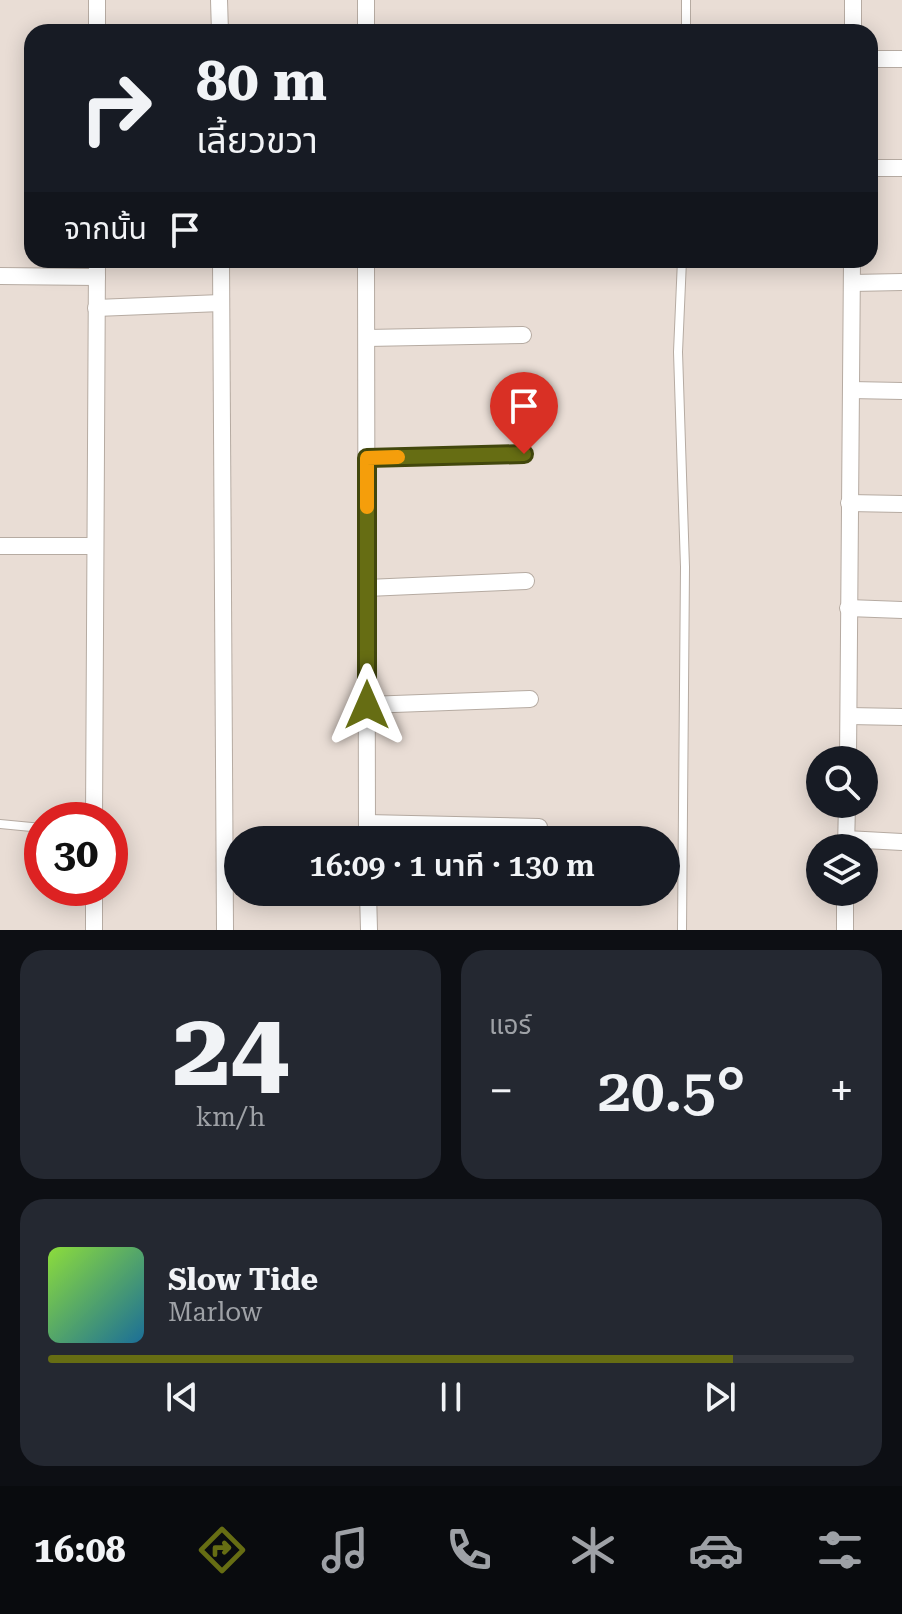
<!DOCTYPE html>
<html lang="th">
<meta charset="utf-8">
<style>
:root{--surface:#171b24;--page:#242831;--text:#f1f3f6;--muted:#9ea1a6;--line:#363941;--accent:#666d13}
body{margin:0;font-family:"Roboto Serif","Noto Sans Thai",serif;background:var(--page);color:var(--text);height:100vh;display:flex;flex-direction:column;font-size:30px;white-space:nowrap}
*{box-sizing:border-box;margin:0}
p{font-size:26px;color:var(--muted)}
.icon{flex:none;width:44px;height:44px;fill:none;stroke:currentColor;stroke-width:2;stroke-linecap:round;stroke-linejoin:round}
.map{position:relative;height:930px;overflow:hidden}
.sheet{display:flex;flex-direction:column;gap:20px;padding:20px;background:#0d0f14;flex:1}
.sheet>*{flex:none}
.banner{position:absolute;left:24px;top:24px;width:854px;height:244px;border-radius:24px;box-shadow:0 4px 20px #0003;background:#171b24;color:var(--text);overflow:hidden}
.tools{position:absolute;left:806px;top:746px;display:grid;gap:16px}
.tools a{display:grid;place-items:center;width:72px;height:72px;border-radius:50%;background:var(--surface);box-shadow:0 4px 20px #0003;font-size:40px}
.speed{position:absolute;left:24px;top:802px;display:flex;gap:16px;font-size:40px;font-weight:700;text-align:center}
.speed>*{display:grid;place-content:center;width:104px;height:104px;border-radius:50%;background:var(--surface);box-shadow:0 4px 20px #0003;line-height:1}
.speed .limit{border:12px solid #d22;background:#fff;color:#111}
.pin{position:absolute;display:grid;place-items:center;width:68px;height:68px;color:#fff;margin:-82px -34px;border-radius:50% 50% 50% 0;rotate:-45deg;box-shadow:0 0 8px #0007}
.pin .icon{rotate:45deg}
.me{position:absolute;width:88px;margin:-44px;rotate:0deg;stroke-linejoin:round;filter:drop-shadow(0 0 6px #0008)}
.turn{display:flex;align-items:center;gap:28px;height:168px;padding:0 40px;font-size:36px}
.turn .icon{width:104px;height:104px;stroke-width:2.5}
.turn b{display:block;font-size:56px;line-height:68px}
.then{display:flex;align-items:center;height:76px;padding:0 40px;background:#0003;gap:16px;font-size:30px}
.big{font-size:60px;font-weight:600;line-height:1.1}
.sheet .card{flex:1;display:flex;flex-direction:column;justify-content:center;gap:12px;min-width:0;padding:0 28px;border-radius:24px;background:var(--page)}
.sheet .dial{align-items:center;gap:0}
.dial b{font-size:104px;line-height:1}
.song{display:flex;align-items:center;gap:24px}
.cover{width:96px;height:96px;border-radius:12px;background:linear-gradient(135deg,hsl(90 70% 55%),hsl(200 70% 35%))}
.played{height:8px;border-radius:4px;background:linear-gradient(90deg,var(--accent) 85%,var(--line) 85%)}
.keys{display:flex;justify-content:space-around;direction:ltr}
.heat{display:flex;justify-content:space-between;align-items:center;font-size:44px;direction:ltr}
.sheet .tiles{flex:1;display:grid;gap:20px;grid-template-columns:1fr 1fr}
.card:last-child{grid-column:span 2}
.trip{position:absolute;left:224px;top:826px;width:456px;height:80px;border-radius:40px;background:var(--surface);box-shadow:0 4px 20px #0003;font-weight:600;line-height:80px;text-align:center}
.dock{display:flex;height:128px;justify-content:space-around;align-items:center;background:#090b0e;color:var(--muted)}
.dock .icon{width:56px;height:56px}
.dock .current{color:var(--accent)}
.dock b{font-size:36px;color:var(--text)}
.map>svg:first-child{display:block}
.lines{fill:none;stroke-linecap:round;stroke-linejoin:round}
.service-casing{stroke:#b6aba2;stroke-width:10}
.minor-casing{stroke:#b6aba2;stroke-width:18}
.service{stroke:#fff;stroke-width:8}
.minor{stroke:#fff;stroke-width:16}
.route-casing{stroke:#42470c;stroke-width:20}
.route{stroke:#666d13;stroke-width:14}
.slow{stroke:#f59e0b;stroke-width:14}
</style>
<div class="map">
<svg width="902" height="930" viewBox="0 0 902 930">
<rect width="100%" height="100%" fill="#e9ddd5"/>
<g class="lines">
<defs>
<g id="service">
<path d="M686 0V32"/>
<path d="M682 260 678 352 685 567 682 930"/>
<path d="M0 824 42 828"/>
</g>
<g id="minor">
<path d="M219 0 220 32"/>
<path d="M366 0V32"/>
<path d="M97 32V0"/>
<path d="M853 32V0"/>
<path d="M870 59H902"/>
<path d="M870 168H902"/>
<path d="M221 260 225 930"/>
<path d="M366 260 367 840"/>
<path d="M0 276 97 277"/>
<path d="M852 283 902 282"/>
<path d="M96 308 221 303"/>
<path d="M367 338 523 335"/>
<path d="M851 390 902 391"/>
<path d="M367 458 524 454"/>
<path d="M849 503 902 504"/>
<path d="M0 546H95"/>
<path d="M367 588 526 581"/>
<path d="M848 608 902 610"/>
<path d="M367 705 530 699"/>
<path d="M849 716 902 717"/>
<path d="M848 760 852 260"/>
<path d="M94 820 97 260"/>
<path d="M367 823 539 827"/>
<path d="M846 839 902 842"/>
<path d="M846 848 847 804"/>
<path d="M368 892 369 930"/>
<path d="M94 930V888"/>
<path d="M845 930V892"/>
</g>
</defs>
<use href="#service" class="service-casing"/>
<use href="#minor" class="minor-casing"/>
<use href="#service" class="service"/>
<use href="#minor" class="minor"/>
</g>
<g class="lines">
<defs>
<path id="route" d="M367 705V458L524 454"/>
</defs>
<use href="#route" class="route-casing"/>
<use href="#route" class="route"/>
<path class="slow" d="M367 507V458L398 457"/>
</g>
</svg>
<div class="tools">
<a><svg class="icon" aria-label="search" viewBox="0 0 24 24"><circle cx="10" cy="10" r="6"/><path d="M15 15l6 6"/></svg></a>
<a><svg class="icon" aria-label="layers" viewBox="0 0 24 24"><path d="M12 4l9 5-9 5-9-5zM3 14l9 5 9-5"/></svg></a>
</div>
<div class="speed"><div class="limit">30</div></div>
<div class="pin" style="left:524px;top:454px;background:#d93025"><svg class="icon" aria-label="arrive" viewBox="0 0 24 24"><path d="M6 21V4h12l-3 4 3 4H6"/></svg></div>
<svg class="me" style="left:367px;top:705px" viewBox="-20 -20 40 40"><path d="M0-17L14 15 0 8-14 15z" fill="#666d13" stroke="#fff" stroke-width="4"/></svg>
<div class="trip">16:09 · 1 นาที · 130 m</div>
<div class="banner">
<div class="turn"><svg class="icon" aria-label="right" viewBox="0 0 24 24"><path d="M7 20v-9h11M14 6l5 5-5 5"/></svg><div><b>80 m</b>เลี้ยวขวา</div></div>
<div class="then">จากนั้น<svg class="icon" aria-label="arrive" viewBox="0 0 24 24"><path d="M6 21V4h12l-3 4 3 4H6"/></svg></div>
</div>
</div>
<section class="sheet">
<div class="tiles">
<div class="card dial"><b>24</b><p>km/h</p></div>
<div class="card"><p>แอร์</p>
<div class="heat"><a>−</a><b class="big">20.5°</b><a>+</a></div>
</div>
<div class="card">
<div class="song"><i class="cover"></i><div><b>Slow Tide</b><p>Marlow</p></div></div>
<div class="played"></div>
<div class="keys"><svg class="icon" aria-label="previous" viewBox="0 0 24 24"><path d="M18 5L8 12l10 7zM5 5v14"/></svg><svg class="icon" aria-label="pause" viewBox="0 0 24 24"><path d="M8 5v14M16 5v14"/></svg><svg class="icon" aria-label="next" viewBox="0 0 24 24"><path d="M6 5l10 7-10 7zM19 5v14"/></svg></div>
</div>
</div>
</section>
<nav class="dock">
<b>16:08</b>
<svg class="icon current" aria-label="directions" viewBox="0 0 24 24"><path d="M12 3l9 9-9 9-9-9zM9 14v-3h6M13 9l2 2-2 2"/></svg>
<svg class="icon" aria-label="music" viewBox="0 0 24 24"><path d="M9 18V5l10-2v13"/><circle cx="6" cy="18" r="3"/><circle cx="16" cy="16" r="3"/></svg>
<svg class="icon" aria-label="phone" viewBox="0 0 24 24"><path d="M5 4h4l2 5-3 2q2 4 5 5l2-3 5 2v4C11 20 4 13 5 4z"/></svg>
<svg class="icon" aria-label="climate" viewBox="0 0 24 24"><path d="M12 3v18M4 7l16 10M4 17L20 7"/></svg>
<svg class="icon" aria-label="car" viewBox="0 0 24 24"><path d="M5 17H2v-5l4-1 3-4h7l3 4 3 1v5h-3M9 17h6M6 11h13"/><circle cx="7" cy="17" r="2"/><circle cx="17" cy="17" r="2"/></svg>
<svg class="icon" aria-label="filters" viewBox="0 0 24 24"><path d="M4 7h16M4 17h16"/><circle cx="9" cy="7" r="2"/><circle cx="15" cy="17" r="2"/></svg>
</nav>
